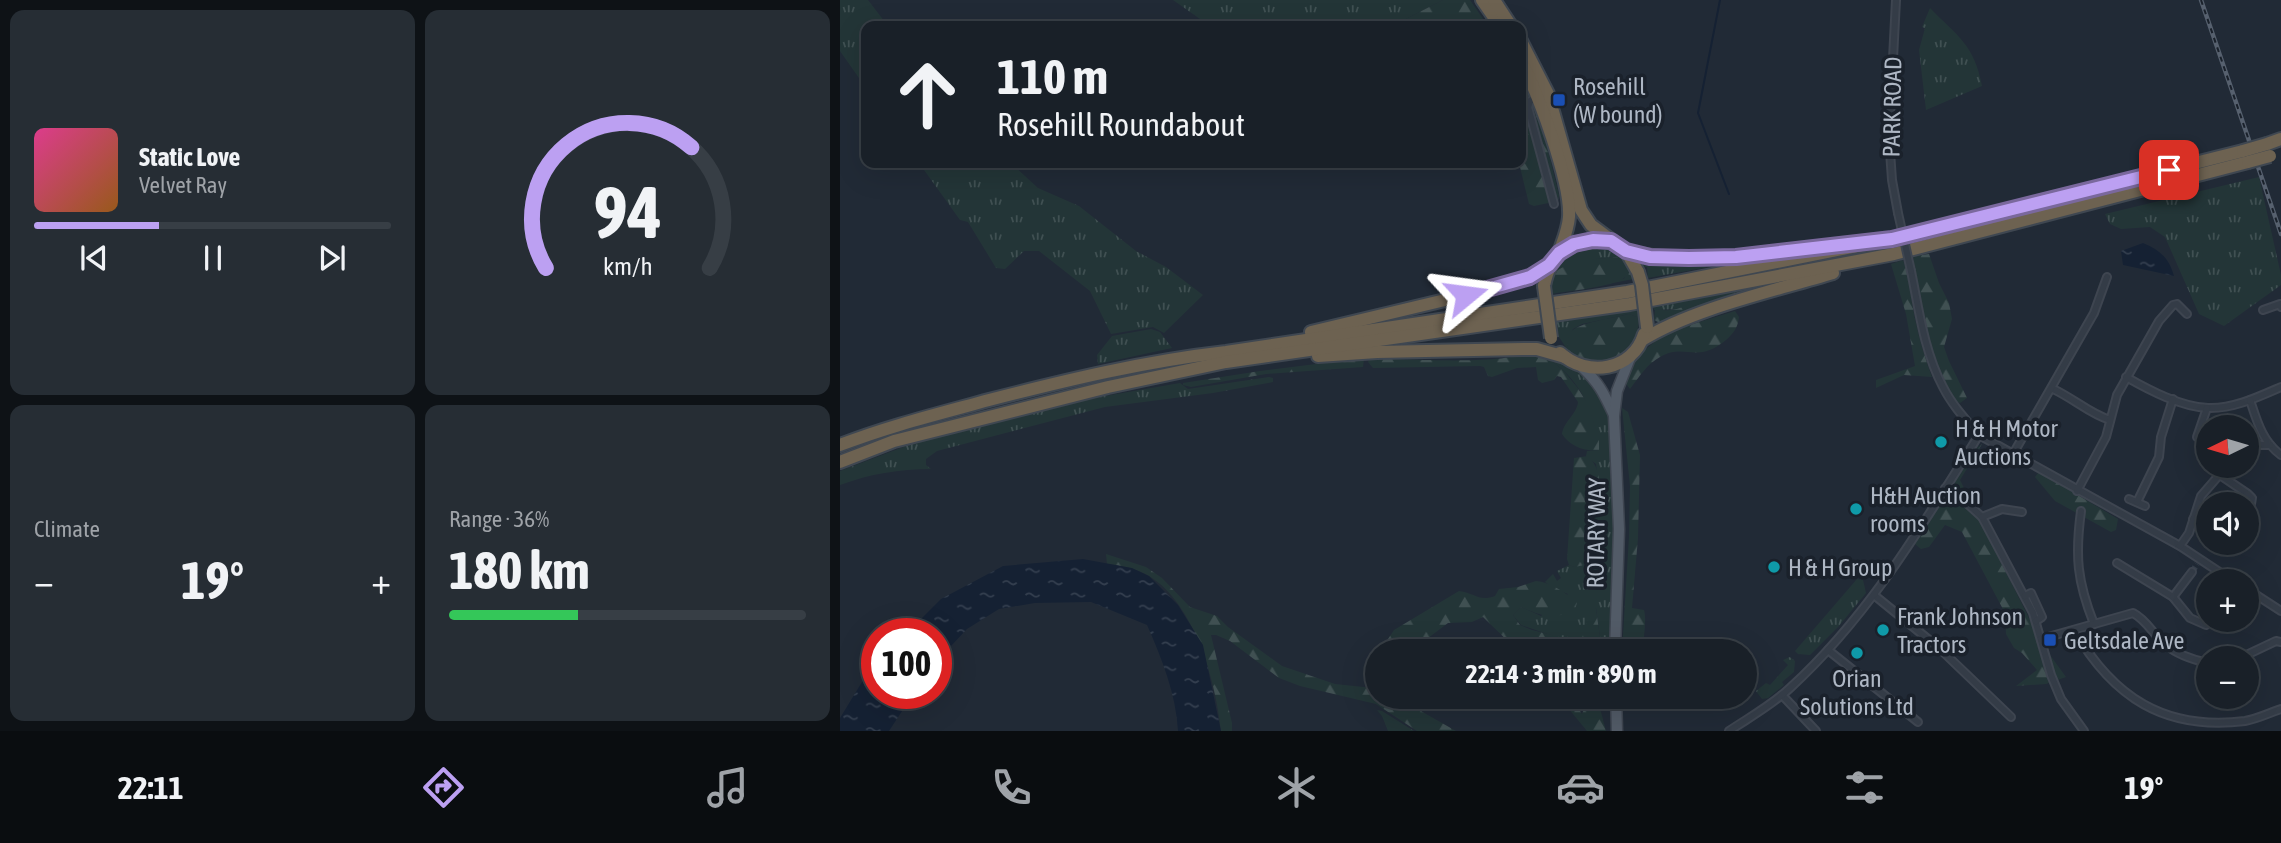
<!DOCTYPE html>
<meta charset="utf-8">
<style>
:root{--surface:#192028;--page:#262d34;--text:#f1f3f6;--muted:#9fa3a8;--line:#373e45;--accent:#bca0f2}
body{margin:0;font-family:"Asap Condensed",sans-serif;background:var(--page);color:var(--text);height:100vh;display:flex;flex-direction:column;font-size:26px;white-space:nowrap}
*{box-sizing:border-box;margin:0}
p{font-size:23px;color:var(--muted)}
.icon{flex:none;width:38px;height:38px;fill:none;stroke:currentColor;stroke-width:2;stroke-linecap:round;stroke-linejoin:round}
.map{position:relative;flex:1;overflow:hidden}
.side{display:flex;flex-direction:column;gap:10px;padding:10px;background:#0e1216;width:840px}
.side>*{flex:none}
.banner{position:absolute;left:21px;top:21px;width:665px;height:147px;border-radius:14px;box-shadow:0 7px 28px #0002,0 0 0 2px var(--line);background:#192028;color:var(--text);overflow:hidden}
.needle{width:46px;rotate:265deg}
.tools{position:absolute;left:1356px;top:415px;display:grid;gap:14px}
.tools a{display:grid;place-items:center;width:63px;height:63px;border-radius:50%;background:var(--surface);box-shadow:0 7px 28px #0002,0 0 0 2px var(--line);font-size:35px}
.speed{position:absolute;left:21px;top:618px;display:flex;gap:14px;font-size:35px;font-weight:700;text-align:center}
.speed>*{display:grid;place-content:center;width:91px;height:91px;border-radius:50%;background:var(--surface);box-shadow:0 7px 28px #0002,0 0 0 2px var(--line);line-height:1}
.speed .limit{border:10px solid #d22;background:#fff;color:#111}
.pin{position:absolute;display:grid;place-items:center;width:60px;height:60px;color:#fff;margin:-30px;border-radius:14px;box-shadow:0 4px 10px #0006}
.me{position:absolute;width:77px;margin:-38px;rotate:74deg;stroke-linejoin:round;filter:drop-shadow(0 0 5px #0008)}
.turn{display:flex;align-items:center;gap:24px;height:147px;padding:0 21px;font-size:32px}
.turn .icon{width:91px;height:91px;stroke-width:2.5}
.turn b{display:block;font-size:49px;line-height:60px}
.big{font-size:52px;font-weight:700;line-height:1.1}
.side .tile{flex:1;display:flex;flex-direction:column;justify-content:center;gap:10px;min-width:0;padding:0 24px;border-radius:14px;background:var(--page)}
.side .dial{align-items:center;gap:0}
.dial svg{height:182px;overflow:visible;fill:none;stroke:var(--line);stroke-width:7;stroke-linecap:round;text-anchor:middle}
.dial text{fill:var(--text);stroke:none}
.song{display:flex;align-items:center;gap:21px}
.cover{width:84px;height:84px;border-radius:10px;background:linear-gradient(135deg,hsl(330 70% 55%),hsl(30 70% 35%))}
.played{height:7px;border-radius:4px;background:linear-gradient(90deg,var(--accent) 35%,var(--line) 35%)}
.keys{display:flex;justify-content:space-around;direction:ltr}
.heat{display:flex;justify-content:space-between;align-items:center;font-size:38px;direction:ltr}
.charge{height:10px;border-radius:5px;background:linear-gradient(90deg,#34c759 36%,var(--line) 0)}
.side .tiles{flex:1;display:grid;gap:10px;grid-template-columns:repeat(2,1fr)}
.trip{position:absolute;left:525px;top:639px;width:392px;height:70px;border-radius:35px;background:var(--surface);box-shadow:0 7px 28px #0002,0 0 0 2px var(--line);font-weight:700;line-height:70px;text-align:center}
.tabs{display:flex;height:112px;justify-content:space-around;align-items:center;background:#0a0d10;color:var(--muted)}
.tabs .icon{width:49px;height:49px}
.tabs .selected{color:var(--accent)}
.tabs b{font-size:32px;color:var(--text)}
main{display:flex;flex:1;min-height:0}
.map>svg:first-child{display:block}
.grass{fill:url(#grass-tufts)}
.forest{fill:url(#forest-firs)}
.water{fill:url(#water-ripples)}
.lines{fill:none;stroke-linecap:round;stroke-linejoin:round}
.stream{stroke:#152133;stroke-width:2}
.street-tunnel{stroke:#363f4b;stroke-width:6;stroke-dasharray:6 3;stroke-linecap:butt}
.street-casing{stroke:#3e4550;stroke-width:10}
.primary-casing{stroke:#3e4550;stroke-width:13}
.highway-casing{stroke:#3f4751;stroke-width:16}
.street{stroke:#343c47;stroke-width:6}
.primary{stroke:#525b67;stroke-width:10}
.highway{stroke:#6d6251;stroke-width:12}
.rail-casing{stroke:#56606e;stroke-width:4.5}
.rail{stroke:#1a212b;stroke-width:2;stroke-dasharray:5;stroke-linecap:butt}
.street-bridge-casing{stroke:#3e4550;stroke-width:10;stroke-linecap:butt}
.highway-bridge-casing{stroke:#3f4751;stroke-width:16;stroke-linecap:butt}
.street-bridge{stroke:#343c47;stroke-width:6}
.highway-bridge{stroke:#6d6251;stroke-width:12}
.route-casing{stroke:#7a689d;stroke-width:18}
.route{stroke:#bca0f2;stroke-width:12}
.transit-dot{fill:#1a4fb4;stroke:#1a212b;stroke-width:2.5}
.culture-dot{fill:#0f9aa8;stroke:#1a212b;stroke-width:2.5}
.labels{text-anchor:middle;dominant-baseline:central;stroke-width:7;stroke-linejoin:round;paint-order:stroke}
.poi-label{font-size:24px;fill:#aeb7c4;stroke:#1a212b;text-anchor:start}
.street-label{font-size:24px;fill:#aeb7c4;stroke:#1a212b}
</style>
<main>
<section class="side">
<div class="tiles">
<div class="tile">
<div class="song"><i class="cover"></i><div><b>Static Love</b><p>Velvet Ray</p></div></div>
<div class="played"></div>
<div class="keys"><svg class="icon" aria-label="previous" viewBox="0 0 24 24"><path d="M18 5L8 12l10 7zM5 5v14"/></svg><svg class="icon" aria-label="pause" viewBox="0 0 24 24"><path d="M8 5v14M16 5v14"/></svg><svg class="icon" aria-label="next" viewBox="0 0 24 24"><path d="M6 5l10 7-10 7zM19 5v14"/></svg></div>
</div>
<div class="tile dial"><svg viewBox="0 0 100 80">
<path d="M14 69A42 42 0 1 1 86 69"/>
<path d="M14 69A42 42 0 0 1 78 16" stroke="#bca0f2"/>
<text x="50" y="56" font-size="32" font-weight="700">94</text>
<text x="50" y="72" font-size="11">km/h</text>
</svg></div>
<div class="tile"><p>Climate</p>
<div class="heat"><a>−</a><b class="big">19°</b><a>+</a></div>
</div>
<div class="tile"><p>Range · 36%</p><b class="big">180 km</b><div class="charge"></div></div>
</div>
</section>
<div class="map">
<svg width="1441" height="731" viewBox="0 0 1441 731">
<defs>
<pattern id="grass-tufts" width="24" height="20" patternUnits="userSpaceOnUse" patternTransform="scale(1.75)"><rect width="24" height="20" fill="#233537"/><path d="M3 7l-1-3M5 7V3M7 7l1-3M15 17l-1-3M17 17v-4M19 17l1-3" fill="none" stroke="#405052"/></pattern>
<pattern id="forest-firs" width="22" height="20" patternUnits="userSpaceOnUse" patternTransform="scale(1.75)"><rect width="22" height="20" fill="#233537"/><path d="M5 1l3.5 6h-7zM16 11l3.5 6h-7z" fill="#405052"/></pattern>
<pattern id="water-ripples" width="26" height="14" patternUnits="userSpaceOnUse" patternTransform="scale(1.75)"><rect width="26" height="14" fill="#152133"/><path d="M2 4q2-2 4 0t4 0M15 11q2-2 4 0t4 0" fill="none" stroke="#343f4f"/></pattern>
</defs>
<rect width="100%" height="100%" fill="#212a36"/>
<g class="grass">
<path d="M0 0H28L48 26H26V88L0 51Z"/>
<path d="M333 0H603L552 26H370Z"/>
<path d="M1090 8C1118 37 1134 44 1142 86L1086 110 1079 50 1085 28 1082 27Z"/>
<path d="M79 163H171L198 188 239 206 296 251 326 267 363 295 324 333 313 327 271 334 250 291 199 251H184L165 269 156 268 128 222 120 220Z"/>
<path d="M1419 177 1441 275V285L1384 326 1359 314 1325 237 1310 227 1281 229 1270 224 1265 214Z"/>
<path d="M765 243 789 264 793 279 773 283 785 278 777 257 756 259 716 270 724 250Z"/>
<path d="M796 256H930L808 278 807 267H802Z"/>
<path d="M930 285 845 316 851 309 849 306 841 309 814 310 812 305Z"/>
<path d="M798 308 799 318 789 314 742 324 733 329 729 336 727 349 719 337 716 321Z"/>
<path d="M311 329 320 332 332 348 258 364 257 355 272 336Z"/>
<path d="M707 353 739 370 755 383 767 403 775 524 769 651H762L756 608 740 645 681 625 673 615 681 607 701 616 728 594 715 589 705 582 713 574 717 581 721 578 717 571 729 565 735 567 747 557 759 552 758 545 747 538 749 510 759 495 756 464 746 456 747 451 759 450C755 420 746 392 724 371 717 364 709 361 702 354Z"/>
<path d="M429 377 433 378V382L373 393 265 407 97 451 86 459V465L91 469C59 469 30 474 0 485V471L66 446 112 432 219 404 340 383 348 389Z"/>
<path d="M1017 579 1023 580 1026 593 999 626 970 655 958 654 955 651Z"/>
<path d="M950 657 955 661 954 672 942 682 944 685 928 698 922 699 916 691 926 683 930 685 948 665 943 660Z"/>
<path d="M537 710 542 711 574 731H548L542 716Z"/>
</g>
<g class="forest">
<path d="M603 0H630L648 26H552Z"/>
<path d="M692 102H696L719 195 718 201 694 206 689 204 679 163H681V120L687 117Z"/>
<path d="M1089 254 1099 283 1109 303 1112 319 1104 347 1109 361 1127 398 1120 403 1115 401C1089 358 1080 305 1073 256Z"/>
<path d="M777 257C783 260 787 262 788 269 788 273 787 276 784 278 773 287 727 291 711 294L710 277C724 260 756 259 777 257Z"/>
<path d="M1063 260C1069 275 1070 292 1073 308 1077 332 1084 355 1092 377L1064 375 1036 388V380L1075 366 1066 314 1051 264Z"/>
<path d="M855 300 856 302 845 316 820 323 814 320 815 309C830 312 844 309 855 300Z"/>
<path d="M895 311 899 317C898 327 894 333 886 340 856 365 846 342 820 357 807 364 799 377 790 389L784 381 802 352 827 332Z"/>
<path d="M789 314 799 318C799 357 756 374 727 349 728 344 727 337 730 333 737 322 776 318 789 314Z"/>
<path d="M686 353 702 354 723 370 737 387 749 406 759 440V450C744 452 730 446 722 434 724 421 737 414 738 402L721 377 717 376 714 380 702 383 698 380 696 367 677 368 652 377 648 376 644 367 640 366 533 368 528 362 530 358C564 359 659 365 686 353Z"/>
<path d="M524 358 523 367 426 374 351 387 343 385V383L420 371Z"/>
<path d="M782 408 788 412 800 455 798 538 792 608 804 610C807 621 803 638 803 651H782L789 537 790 486Z"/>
<path d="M1142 444 1120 480 1202 644 1226 677 1206 684 1176 686 1197 670 1182 653 1174 648 1166 634 1165 613 1122 532 1105 525 1089 547 1081 549 1075 544 1131 452Z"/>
<path d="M748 456C761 468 761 488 758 504L749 510 747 537C759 541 759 551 762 562L758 565 753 563 750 556 747 557 744 565 735 567 729 565 727 559 734 458Z"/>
<path d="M1199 472 1278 519 1276 530 1271 532 1215 501 1195 477Z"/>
<path d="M266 554 306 567 322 578 350 607 377 616 388 627 442 666 495 684 533 688 536 679 533 660 537 654V696L565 697 572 706 616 731H577L536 704 460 686 439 678 390 641 376 635H371L392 723V731H381C376 681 354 603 309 576 296 568 281 566 267 564Z"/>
<path d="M696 581C710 582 727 593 737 603L735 609C714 621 701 616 681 607L673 615 680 625 692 630 720 637 740 645 749 614 753 607 756 609 762 651H678L643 617 632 622 608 623 571 651H540L554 630 619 591C635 593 639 602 655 596L659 589 678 587Z"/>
<path d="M719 697H731L742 714 744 709 741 697H757L766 731H747Z"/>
</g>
<g class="water">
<path d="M1303 243C1320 250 1329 258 1334 276L1283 265 1281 251Z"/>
<path d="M243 559 292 568 309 576 338 605 363 645 381 731H338C336 694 322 659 307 625L251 602 195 603 159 609 127 629 96 662V634L67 633 101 599 163 566Z"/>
<path d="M37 665V693H74L49 731H0V718L25 677Z"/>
</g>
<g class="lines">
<path class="stream" d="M880 0 858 113 889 194"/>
<path class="street-tunnel" d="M1352 572 1357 564"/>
<defs>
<g id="street">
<path d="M1056 0 1049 137 1052 180 1058 213"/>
<path d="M699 97 690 101 688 107 714 204"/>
<path d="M1071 271C1079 310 1084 351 1103 387 1112 405 1126 420 1139 435L1340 546 1393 581"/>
<path d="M1423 310 1440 304 1441 307"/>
<path d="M1286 377C1309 390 1341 407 1368 408 1393 409 1418 397 1441 387"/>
<path d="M1213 389C1233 398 1250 414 1270 420"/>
<path d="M1410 400C1417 421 1422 441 1441 455"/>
<path d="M1357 437 1367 408"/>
<path d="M1407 439 1421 445H1430"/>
<path d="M1173 454 1254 313 1267 277"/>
<path d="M1380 475 1408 494 1412 498 1411 504"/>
<path d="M1105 488 1120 497 1142 517 1193 613 1211 675 1221 699 1244 731"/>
<path d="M1237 491 1266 437 1277 395 1319 321 1333 305 1337 304 1347 314"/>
<path d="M1289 499 1305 506"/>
<path d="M1297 502 1319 457 1321 437 1333 399"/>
<path d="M1241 511C1235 556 1237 581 1254 624"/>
<path d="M1142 517 1162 509 1182 512"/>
<path d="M1353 519 1368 526"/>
<path d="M1392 542 1399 548"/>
<path d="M1340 546 1349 533 1361 496 1387 466"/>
<path d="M1277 563 1333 597 1350 618 1366 625"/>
<path d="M1407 589 1441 611"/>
<path d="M1034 595 1099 648 1171 717"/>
<path d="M1185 596 1191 593 1202 617 1196 621"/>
<path d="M1333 597 1352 572"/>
<path d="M1234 630C1273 697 1324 731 1405 721 1417 719 1429 713 1441 709"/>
<path d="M1201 639 1293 613C1307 620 1314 636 1326 645 1338 655 1354 660 1368 663"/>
<path d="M988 650 1078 722"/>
<path d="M1400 658 1436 641 1441 642"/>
<path d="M942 695 976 731"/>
<path d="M889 731C910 717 932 705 950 688 1029 616 1083 524 1139 435"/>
</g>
<g id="primary">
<path d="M742 367C760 384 764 394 774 415"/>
<path d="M775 651 779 529 774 416 777 391 790 358"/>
<path d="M776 696 777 731"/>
</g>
<g id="highway">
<path d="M642 0 660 26"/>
<path d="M654 0 671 26"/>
<path d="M681 41 708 94 741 210 751 225 786 251 798 272"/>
<path d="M681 61C698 93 731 181 729 217 728 230 723 241 719 253"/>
<path d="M1427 144 1441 139"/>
<path d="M786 251C844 266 908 255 967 249"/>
<path d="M704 286C711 248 735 239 771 241"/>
<path d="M471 332 626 295 689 277 709 265"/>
<path d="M802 340C854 308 934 291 993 273"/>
<path d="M720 353C747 378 793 371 804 334"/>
<path d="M478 356 537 352 683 349H697L725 357"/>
<path d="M0 445C49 426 98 414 149 400 227 380 306 361 386 352L787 292 1052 239 1403 151"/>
<path d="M0 462 54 441 268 387 386 362 790 304 1054 254 1408 162"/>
</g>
</defs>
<use href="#street" class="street-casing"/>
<use href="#primary" class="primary-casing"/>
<use href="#highway" class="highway-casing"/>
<use href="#street" class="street"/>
<use href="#primary" class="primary"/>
<use href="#highway" class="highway"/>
<defs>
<path id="rail" d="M1361 0 1441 234"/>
</defs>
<use href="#rail" class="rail-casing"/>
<use href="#rail" class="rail"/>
<defs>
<path id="street-bridge" d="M1058 213 1071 271"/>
<g id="highway-bridge">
<path d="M1403 151 1427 144"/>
<path d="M1408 162 1430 156"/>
<path d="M798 272 802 285 807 327"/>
<path d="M704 286 711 338"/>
</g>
</defs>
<use href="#street-bridge" class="street-bridge-casing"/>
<use href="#highway-bridge" class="highway-bridge-casing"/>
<use href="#street-bridge" class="street-bridge"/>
<use href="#highway-bridge" class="highway-bridge"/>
</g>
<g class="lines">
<defs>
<path id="route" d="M626 295 690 277 709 265 719 253 734 244 753 240 771 241 786 251 810 257 849 258 896 257 1052 239 1329 170"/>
</defs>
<use href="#route" class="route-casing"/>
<use href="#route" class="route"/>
</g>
<g class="transit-dot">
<rect x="712" y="93" width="14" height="14" rx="3.5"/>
<rect x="1203" y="633" width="14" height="14" rx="3.5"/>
</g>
<g class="culture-dot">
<circle cx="1101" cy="442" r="7"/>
<circle cx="1016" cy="509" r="7"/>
<circle cx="934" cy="567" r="7"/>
<circle cx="1043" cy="630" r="7"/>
<circle cx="1017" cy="653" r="7"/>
</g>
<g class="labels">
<g class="poi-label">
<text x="733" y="86">Rosehill<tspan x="733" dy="28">(W bound)</tspan></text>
<text x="1115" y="428">H &amp; H Motor<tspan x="1115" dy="28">Auctions</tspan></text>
<text x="1030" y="495">H&amp;H Auction<tspan x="1030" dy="28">rooms</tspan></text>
<text x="948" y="567">H &amp; H Group</text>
<text x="1057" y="616">Frank Johnson<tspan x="1057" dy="28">Tractors</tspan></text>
<text x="1224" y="640">Geltsdale Ave</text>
<text x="1017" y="678" text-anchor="middle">Orian<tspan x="1017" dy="28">Solutions Ltd</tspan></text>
</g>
<g class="street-label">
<text transform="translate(1052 107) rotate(-89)">PARK ROAD</text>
<text transform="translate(756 533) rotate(-89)">ROTARY WAY</text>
</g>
</g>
</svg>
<div class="tools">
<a><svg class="needle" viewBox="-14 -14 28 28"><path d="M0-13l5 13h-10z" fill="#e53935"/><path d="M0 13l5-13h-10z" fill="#9fa3a8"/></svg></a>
<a><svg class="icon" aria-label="sound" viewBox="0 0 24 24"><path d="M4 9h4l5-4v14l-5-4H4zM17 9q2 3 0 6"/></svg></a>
<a>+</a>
<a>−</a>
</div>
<div class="speed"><div class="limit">100</div></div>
<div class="pin" style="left:1329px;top:170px;background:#d93025"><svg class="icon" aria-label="arrive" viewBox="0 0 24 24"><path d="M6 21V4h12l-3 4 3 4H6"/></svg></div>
<svg class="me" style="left:626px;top:295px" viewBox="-20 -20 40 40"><path d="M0-17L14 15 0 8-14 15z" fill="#bca0f2" stroke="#fff" stroke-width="4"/></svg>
<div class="trip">22:14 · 3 min · 890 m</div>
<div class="banner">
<div class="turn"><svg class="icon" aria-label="ahead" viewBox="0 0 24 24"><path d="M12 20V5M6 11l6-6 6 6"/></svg><div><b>110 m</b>Rosehill Roundabout</div></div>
</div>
</div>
</main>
<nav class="tabs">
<b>22:11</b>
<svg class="icon selected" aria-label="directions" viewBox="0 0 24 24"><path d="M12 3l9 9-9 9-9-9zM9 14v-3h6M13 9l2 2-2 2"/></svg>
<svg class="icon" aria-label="music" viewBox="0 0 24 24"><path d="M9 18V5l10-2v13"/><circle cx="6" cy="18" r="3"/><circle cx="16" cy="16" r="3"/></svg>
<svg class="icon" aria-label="phone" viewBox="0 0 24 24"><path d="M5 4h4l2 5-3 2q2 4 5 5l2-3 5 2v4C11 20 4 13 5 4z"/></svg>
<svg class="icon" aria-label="climate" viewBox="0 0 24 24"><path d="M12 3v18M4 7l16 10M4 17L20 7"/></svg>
<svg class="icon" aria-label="car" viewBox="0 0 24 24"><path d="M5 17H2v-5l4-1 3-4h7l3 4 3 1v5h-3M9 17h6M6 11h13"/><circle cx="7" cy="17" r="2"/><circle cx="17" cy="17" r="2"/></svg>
<svg class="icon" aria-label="filters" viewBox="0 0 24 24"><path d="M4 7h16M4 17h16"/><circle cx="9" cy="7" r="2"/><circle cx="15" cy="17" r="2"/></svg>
<b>19°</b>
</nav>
